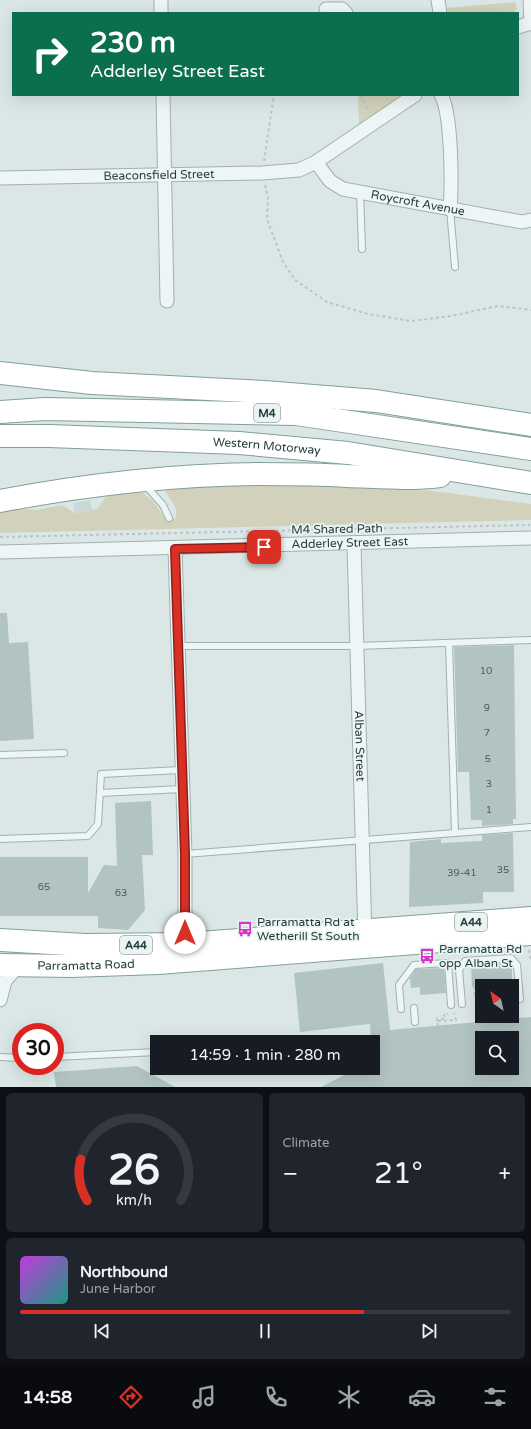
<!DOCTYPE html>
<meta charset="utf-8">
<style>
:root{--surface:#171b24;--page:#20242c;--text:#f1f3f6;--muted:#9ea1a6;--line:#363941;--accent:#d93025}
body{margin:0;font-family:"Varela Round",sans-serif;background:var(--page);color:var(--text);height:100vh;display:flex;flex-direction:column;font-size:15px;white-space:nowrap}
*{box-sizing:border-box;margin:0}
p{font-size:13px;color:var(--muted)}
.icon{flex:none;width:22px;height:22px;fill:none;stroke:currentColor;stroke-width:2;stroke-linecap:round;stroke-linejoin:round}
.map{position:relative;height:1087px;overflow:hidden}
.drawer{display:flex;flex-direction:column;gap:6px;padding:6px;background:#0d0f14;flex:1}
.drawer>*{flex:none}
.top-card{position:absolute;left:12px;top:12px;width:507px;height:84px;border-radius:0px;box-shadow:0 4px 16px #0002;background:#0b6e4f;color:#fff;overflow:hidden}
.needle{width:26px;rotate:326deg}
.buttons{position:absolute;left:475px;top:979px;display:grid;gap:8px}
.buttons a{display:grid;place-items:center;width:44px;height:44px;border-radius:0px;background:var(--surface);box-shadow:0 4px 16px #0002;font-size:20px}
.speed{position:absolute;left:12px;top:1023px;display:flex;gap:8px;font-size:20px;font-weight:700;text-align:center}
.speed>*{display:grid;place-content:center;width:52px;height:52px;border-radius:50%;background:var(--surface);box-shadow:0 4px 16px #0002;line-height:1}
.speed .limit{border:6px solid #d22;background:#fff;color:#111}
.pin{position:absolute;display:grid;place-items:center;width:34px;height:34px;color:#fff;margin:-17px;border-radius:8px;box-shadow:0 2px 6px #0006}
.me{position:absolute;width:44px;margin:-22px;rotate:0deg;stroke-linejoin:round;filter:drop-shadow(0 0 3px #0008)}
.turn{display:flex;align-items:center;gap:14px;height:84px;padding:0 12px;font-size:18px}
.turn .icon{width:52px;height:52px;stroke-width:2.5}
.turn b{display:block;font-size:28px;line-height:34px}
.big{font-size:30px;font-weight:600;line-height:1.1}
.drawer .tile{flex:1;display:flex;flex-direction:column;justify-content:center;gap:6px;min-width:0;padding:0 14px;border-radius:6px;background:var(--page)}
.drawer .dial{align-items:center;gap:0}
.dial svg{height:104px;overflow:visible;fill:none;stroke:var(--line);stroke-width:7;stroke-linecap:round;text-anchor:middle}
.dial text{fill:var(--text);stroke:none}
.song{display:flex;align-items:center;gap:12px}
.cover{width:48px;height:48px;border-radius:6px;background:linear-gradient(135deg,hsl(290 70% 55%),hsl(170 70% 35%))}
.played{height:4px;border-radius:2px;background:linear-gradient(90deg,var(--accent) 70%,var(--line) 70%)}
.keys{display:flex;justify-content:space-around;direction:ltr}
.heat{display:flex;justify-content:space-between;align-items:center;font-size:22px;direction:ltr}
.drawer .tiles{flex:1;display:grid;gap:6px;grid-template-columns:1fr 1fr}
.tile:last-child{grid-column:span 2}
.trip{position:absolute;left:150px;top:1035px;width:230px;height:40px;border-radius:0px;background:var(--surface);box-shadow:0 4px 16px #0002;font-weight:600;line-height:40px;text-align:center}
.tabs{display:flex;height:64px;justify-content:space-around;align-items:center;background:#090b0e;color:var(--muted)}
.tabs .icon{width:28px;height:28px}
.tabs .active{color:var(--accent)}
.tabs b{font-size:18px;color:var(--text)}
.map>svg:first-child{display:block}
.built{fill:#c9d9d7}
.green{fill:#d2d2bc}
.building{fill:#b2c4c2;fill-rule:evenodd}
.lines{fill:none;stroke-linecap:round;stroke-linejoin:round}
.lane-casing{stroke:#a0b1b0;stroke-width:8}
.street-casing{stroke:#a0b1b0;stroke-width:15}
.highway-casing{stroke:#819f9b;stroke-width:24}
.path{stroke:#b9c5c5;stroke-width:2;stroke-dasharray:3 3;stroke-linecap:butt}
.lane{stroke:#eef5f5;stroke-width:6}
.street{stroke:#eef5f5;stroke-width:13}
.highway{stroke:#fff;stroke-width:22}
.route-casing{stroke:#8d1f18;stroke-width:10}
.route{stroke:#d93025;stroke-width:7}
.labels{text-anchor:middle;dominant-baseline:central;stroke-width:3.5;stroke-linejoin:round;paint-order:stroke}
.number-label{font-size:10px;fill:#48605e}
.shield{fill:#eaf5f3;stroke:#5f7573;stroke-width:1}
.shield-label{font-size:11px;font-weight:bold;fill:#243e3c}
.street-label{font-size:12px;fill:#243e3c;stroke:#eaf5f3}
.poi-label{font-size:12px;fill:#243e3c;stroke:#eaf5f3;text-anchor:start}
</style>
<div class="map">
<svg width="531" height="1087" viewBox="0 0 531 1087">
<rect width="100%" height="100%" fill="#dbe7e6"/>
<path class="built" d="M90 500 92 510 75 513 73 503Z"/>
<g class="green">
<path d="M515 2 517 9 512 13H448L447 8Z"/>
<path d="M358 95H403L359 124Z"/>
<path d="M332 484 433 491 531 504V520L0 533V510L11 508 37 510 62 505 75 513 97 509 105 498 113 493H143L154 502 165 518H176C178 504 169 500 164 489L240 485Z"/>
</g>
<g class="building">
<path d="M0 613H7L9 643 28 642 34 739 0 741Z"/>
<path d="M514 645 516 819H513V824L482 826V820H471L469 772H458L454 647Z"/>
<path d="M151 801 153 855H142L145 910 128 930 98 928V916H0V857H88V893L104 865 117 866 115 803Z"/>
<path d="M513 833 514 892H483V903L409 907 410 842 441 839V843L482 841V835Z"/>
<path d="M383 963 390 1030 531 1017V1087H321L358 1068H373V1042H371L370 1024 300 1032 294 973ZM482 1038H512V1068H482Z"/>
<path d="M509 963V968H512V985L472 987 471 965Z"/>
<path d="M444 968 446 993 420 995V987L411 988 410 978 416 969Z"/>
<path d="M137 1066 175 1087H56L54 1072Z"/>
</g>
<g class="lines">
<defs>
<g id="lane">
<path d="M360 192 362 249"/>
<path d="M450 209 455 267"/>
<path d="M146 486 163 505 169 518"/>
<path d="M449 644 455 832"/>
<path d="M178 646H357L531 640"/>
<path d="M0 755 64 753"/>
<path d="M100 793 182 789"/>
<path d="M0 839 88 836 98 824 101 774 181 770"/>
<path d="M185 854 531 827"/>
<path d="M462 1004 459 970 465 961 511 958 517 965 520 999"/>
<path d="M414 1008 415 1022"/>
<path d="M401 1009 399 985 414 965 448 963 451 1005"/>
<path d="M0 1057 21 1058"/>
<path d="M55 1057 157 1052"/>
</g>
<g id="street">
<path d="M161 0V13"/>
<path d="M438 0 440 13"/>
<path d="M530 0 531 24"/>
<path d="M326 9H342L346 13"/>
<path d="M518 27 531 23"/>
<path d="M163 95 167 301"/>
<path d="M441 95C452 114 452 185 450 209"/>
<path id="s1" d="M316 162 330 181 343 189 522 222 531 220"/>
<path id="s2" d="M0 178 262 173 299 170 316 162 415 95"/>
<path id="s3" d="M354 544 365 937"/>
<path d="M175 549 185 854V944"/>
<path id="s4" d="M0 552 531 538"/>
<path d="M0 1000 5 981 18 966"/>
</g>
<g id="highway">
<path d="M0 373 92 383 264 392 376 401 531 425"/>
<path d="M0 412 45 409 296 414 531 449"/>
<path id="s5" d="M0 436H49L239 443 348 453 531 483"/>
<path d="M0 501C84 485 170 475 256 474 286 474 317 474 347 476 378 477 409 480 440 476"/>
<path d="M0 940 85 945 185 944 531 918"/>
<path id="s6" d="M0 965 71 966 158 963 531 934"/>
</g>
</defs>
<use href="#lane" class="lane-casing"/>
<use href="#street" class="street-casing"/>
<use href="#highway" class="highway-casing"/>
<g class="path">
<path d="M361 95 369 112"/>
<path d="M264 161 274 95"/>
<path d="M265 185 268 198 267 219 283 262 295 280 327 302 368 314 411 321 451 316 498 306 531 310"/>
<path d="M0 537 530 525"/>
<path d="M529 950 531 961"/>
<path d="M475 995 474 988 482 987"/>
<path d="M437 1021V1019H445L444 1014H448"/>
<path d="M438 1026 437 1021 456 1020 454 1013"/>
</g>
<use href="#lane" class="lane"/>
<use href="#street" class="street"/>
<use href="#highway" class="highway"/>
</g>
<g class="lines">
<defs>
<path id="route" d="M185 933V854L175 549 264 547"/>
</defs>
<use href="#route" class="route-casing"/>
<use href="#route" class="route"/>
</g>
<defs>
<symbol id="bus-bare" viewBox="-9 -9 18 18"><path d="M-5-6H5V4H4V6H2V4H-2V6H-4V4H-5ZM-3.5-4V0h7V-4ZM-3.5 1.2v1.5H-2V1.2ZM2 1.2v1.5H3.5V1.2Z" fill="#d933c7" stroke="#eaf5f3" stroke-width="2.5" paint-order="stroke"/></symbol>
</defs>
<g fill-rule="evenodd">
<use href="#bus-bare" x="234" y="918" width="22" height="22"/>
<use href="#bus-bare" x="416" y="945" width="22" height="22"/>
</g>
<g class="labels">
<g class="number-label">
<text x="486" y="671">10</text>
<text x="487" y="708">9</text>
<text x="487" y="733">7</text>
<text x="488" y="759">5</text>
<text x="489" y="784">3</text>
<text x="489" y="810">1</text>
<text x="503" y="870">35</text>
<text x="462" y="873">39-41</text>
<text x="44" y="887">65</text>
<text x="121" y="893">63</text>
</g>
<g class="shield">
<rect x="254" y="404" width="26" height="18" rx="3"/>
<rect x="455" y="913" width="32" height="18" rx="3"/>
<rect x="120" y="936" width="32" height="18" rx="3"/>
</g>
<g class="shield-label">
<text x="267" y="413">M4</text>
<text x="471" y="922">A44</text>
<text x="136" y="945">A44</text>
</g>
<g class="street-label">
<text stroke="none"><textPath href="#s2" startOffset="159">Beaconsfield Street</textPath></text>
<text stroke="none"><textPath href="#s1" startOffset="115">Roycroft Avenue</textPath></text>
<text stroke="none"><textPath href="#s5" startOffset="267">Western Motorway</textPath></text>
<text transform="translate(337 529) rotate(-1)">M4 Shared Path</text>
<text stroke="none"><textPath href="#s4" startOffset="350">Adderley Street East</textPath></text>
<text stroke="none"><textPath href="#s3" startOffset="202">Alban Street</textPath></text>
<text stroke="none"><textPath href="#s6" startOffset="86">Parramatta Road</textPath></text>
</g>
<g class="poi-label">
<text x="257" y="922">Parramatta Rd at<tspan x="257" dy="14">Wetherill St South</tspan></text>
<text x="439" y="949">Parramatta Rd<tspan x="439" dy="14">opp Alban St</tspan></text>
</g>
</g>
</svg>
<div class="buttons">
<a><svg class="needle" viewBox="-14 -14 28 28"><path d="M0-13l5 13h-10z" fill="#e53935"/><path d="M0 13l5-13h-10z" fill="#9ea1a6"/></svg></a>
<a><svg class="icon" aria-label="search" viewBox="0 0 24 24"><circle cx="10" cy="10" r="6"/><path d="M15 15l6 6"/></svg></a>
</div>
<div class="speed"><div class="limit">30</div></div>
<div class="pin" style="left:264px;top:547px;background:#d93025"><svg class="icon" aria-label="arrive" viewBox="0 0 24 24"><path d="M6 21V4h12l-3 4 3 4H6"/></svg></div>
<svg class="me" style="left:185px;top:933px" viewBox="-20 -20 40 40"><circle r="19" fill="#fff"/><path d="M0-13L10 11 0 6-10 11z" fill="#d93025"/></svg>
<div class="trip">14:59 · 1 min · 280 m</div>
<div class="top-card">
<div class="turn"><svg class="icon" aria-label="right" viewBox="0 0 24 24"><path d="M7 20v-9h11M14 6l5 5-5 5"/></svg><div><b>230 m</b>Adderley Street East</div></div>
</div>
</div>
<section class="drawer">
<div class="tiles">
<div class="tile dial"><svg viewBox="0 0 100 80">
<path d="M14 69A42 42 0 1 1 86 69"/>
<path d="M14 69A42 42 0 0 1 9 37" stroke="#d93025"/>
<text x="50" y="56" font-size="32" font-weight="700">26</text>
<text x="50" y="72" font-size="11">km/h</text>
</svg></div>
<div class="tile"><p>Climate</p>
<div class="heat"><a>−</a><b class="big">21°</b><a>+</a></div>
</div>
<div class="tile">
<div class="song"><i class="cover"></i><div><b>Northbound</b><p>June Harbor</p></div></div>
<div class="played"></div>
<div class="keys"><svg class="icon" aria-label="previous" viewBox="0 0 24 24"><path d="M18 5L8 12l10 7zM5 5v14"/></svg><svg class="icon" aria-label="pause" viewBox="0 0 24 24"><path d="M8 5v14M16 5v14"/></svg><svg class="icon" aria-label="next" viewBox="0 0 24 24"><path d="M6 5l10 7-10 7zM19 5v14"/></svg></div>
</div>
</div>
</section>
<nav class="tabs">
<b>14:58</b>
<svg class="icon active" aria-label="directions" viewBox="0 0 24 24"><path d="M12 3l9 9-9 9-9-9zM9 14v-3h6M13 9l2 2-2 2"/></svg>
<svg class="icon" aria-label="music" viewBox="0 0 24 24"><path d="M9 18V5l10-2v13"/><circle cx="6" cy="18" r="3"/><circle cx="16" cy="16" r="3"/></svg>
<svg class="icon" aria-label="phone" viewBox="0 0 24 24"><path d="M5 4h4l2 5-3 2q2 4 5 5l2-3 5 2v4C11 20 4 13 5 4z"/></svg>
<svg class="icon" aria-label="climate" viewBox="0 0 24 24"><path d="M12 3v18M4 7l16 10M4 17L20 7"/></svg>
<svg class="icon" aria-label="car" viewBox="0 0 24 24"><path d="M5 17H2v-5l4-1 3-4h7l3 4 3 1v5h-3M9 17h6M6 11h13"/><circle cx="7" cy="17" r="2"/><circle cx="17" cy="17" r="2"/></svg>
<svg class="icon" aria-label="filters" viewBox="0 0 24 24"><path d="M4 7h16M4 17h16"/><circle cx="9" cy="7" r="2"/><circle cx="15" cy="17" r="2"/></svg>
</nav>
